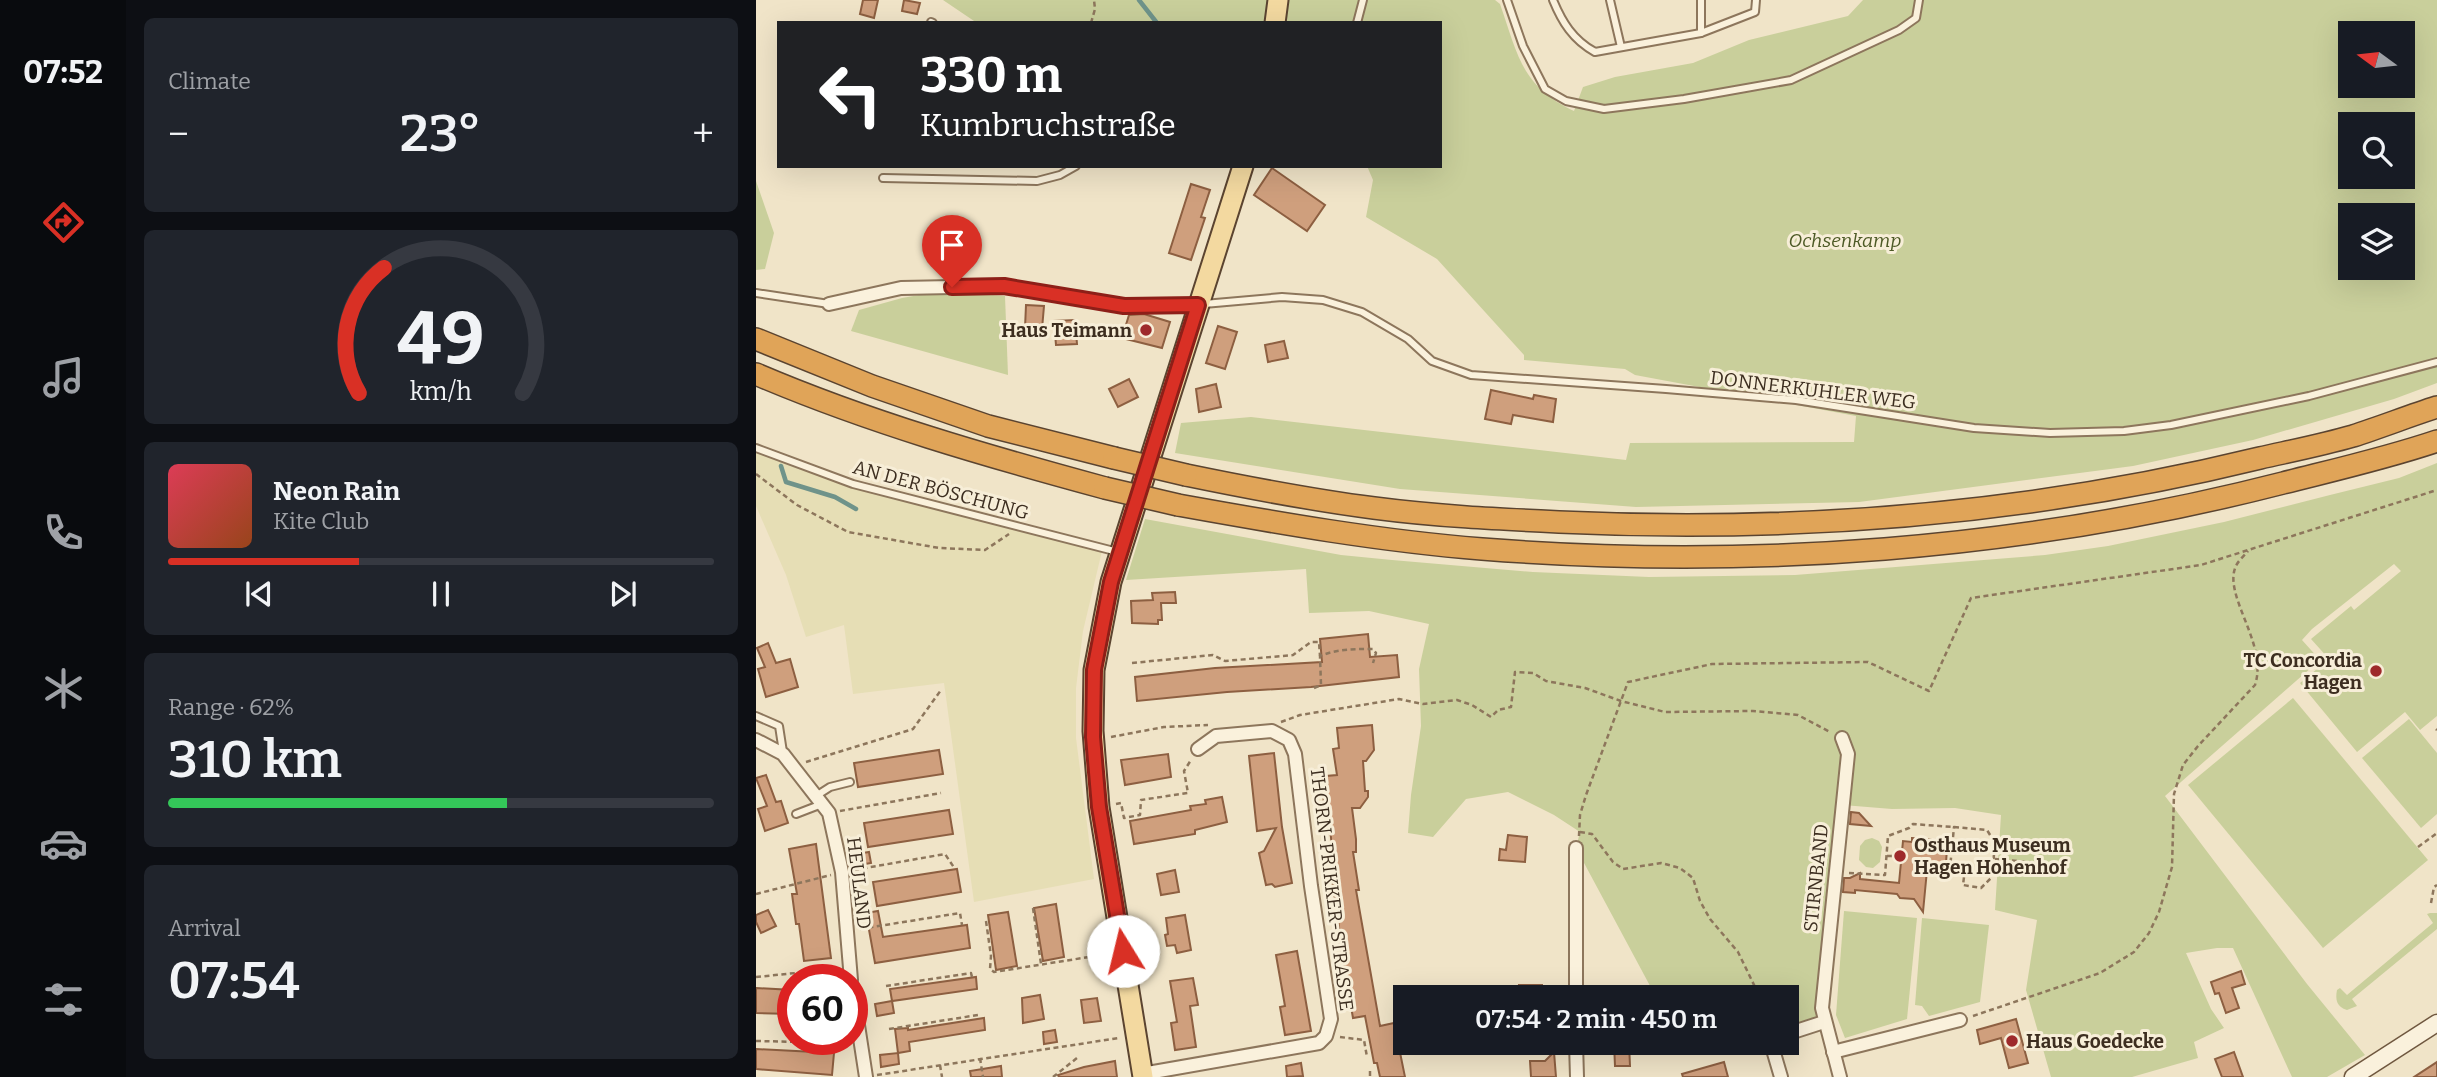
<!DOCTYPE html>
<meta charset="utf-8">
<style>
:root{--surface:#171b24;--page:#20242c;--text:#f1f3f6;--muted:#9ea1a6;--line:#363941;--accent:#d93025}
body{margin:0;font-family:Bitter,serif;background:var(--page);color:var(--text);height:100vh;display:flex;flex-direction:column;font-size:26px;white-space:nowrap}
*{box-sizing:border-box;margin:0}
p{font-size:23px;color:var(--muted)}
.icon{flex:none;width:38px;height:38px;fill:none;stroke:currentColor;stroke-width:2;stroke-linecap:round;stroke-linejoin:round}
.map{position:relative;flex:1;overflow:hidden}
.side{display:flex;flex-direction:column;gap:18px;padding:18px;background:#0d0f14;width:630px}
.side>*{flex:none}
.top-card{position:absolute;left:21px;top:21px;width:665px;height:147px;border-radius:0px;box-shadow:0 7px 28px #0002;background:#202124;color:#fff;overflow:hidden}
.needle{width:46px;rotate:285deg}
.buttons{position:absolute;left:1582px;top:21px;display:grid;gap:14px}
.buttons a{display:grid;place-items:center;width:77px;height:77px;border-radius:0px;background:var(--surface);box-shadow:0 7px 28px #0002;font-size:35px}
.speed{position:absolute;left:21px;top:964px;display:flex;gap:14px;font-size:35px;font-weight:700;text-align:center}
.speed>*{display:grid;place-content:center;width:91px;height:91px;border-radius:50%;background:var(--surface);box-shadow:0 7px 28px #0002;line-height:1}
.speed .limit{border:10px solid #d22;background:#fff;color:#111}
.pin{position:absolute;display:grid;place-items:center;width:60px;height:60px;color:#fff;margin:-72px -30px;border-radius:50% 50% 50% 0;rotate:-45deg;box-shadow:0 0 7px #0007}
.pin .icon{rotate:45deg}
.me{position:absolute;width:77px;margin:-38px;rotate:351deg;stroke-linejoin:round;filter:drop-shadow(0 0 5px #0008)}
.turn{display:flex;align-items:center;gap:24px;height:147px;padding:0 28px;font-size:32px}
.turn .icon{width:91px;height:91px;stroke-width:2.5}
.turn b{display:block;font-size:49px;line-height:60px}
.big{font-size:52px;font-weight:600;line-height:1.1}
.side .widget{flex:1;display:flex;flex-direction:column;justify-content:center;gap:10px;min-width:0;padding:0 24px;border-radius:10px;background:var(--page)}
.side .dial{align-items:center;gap:0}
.dial svg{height:182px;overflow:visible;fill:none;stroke:var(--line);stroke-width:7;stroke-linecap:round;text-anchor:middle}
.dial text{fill:var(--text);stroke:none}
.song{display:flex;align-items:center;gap:21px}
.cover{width:84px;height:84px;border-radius:10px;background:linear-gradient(135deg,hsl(350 70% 55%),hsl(20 70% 35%))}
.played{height:7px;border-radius:4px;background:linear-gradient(90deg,var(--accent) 35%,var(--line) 35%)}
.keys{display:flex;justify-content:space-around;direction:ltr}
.heat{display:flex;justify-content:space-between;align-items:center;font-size:38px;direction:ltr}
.charge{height:10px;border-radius:5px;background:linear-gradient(90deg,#34c759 62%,var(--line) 0)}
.trip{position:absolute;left:637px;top:985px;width:406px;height:70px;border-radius:0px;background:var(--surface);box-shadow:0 7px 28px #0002;font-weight:600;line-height:70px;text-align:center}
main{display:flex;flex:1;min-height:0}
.menu{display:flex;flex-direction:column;width:126px;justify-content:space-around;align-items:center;background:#090b0e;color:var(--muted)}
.menu .icon{width:49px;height:49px}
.menu .current{color:var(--accent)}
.menu b{font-size:32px;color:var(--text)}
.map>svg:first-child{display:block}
.farmland{fill:#e6deb5}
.green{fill:#c9cf9b;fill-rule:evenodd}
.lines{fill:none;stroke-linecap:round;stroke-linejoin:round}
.stream{stroke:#6f938a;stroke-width:4.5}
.building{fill:#cf9f7d;stroke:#8d5f41;stroke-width:2}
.lane-casing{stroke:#8d765c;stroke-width:10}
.street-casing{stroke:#8d765c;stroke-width:16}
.secondary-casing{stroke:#6f573f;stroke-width:19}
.primary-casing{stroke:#5b4430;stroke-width:23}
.highway-casing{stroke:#5b4430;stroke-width:24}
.path{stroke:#8d765c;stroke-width:2.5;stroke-dasharray:5 3.5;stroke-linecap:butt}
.lane{stroke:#faf1dc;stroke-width:6}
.street{stroke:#faf1dc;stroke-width:12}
.secondary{stroke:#faf1dc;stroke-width:16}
.primary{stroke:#f3d9a0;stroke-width:19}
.highway{stroke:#e0a458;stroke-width:21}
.highway-bridge-casing{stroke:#5b4430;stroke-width:24;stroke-linecap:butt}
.highway-bridge{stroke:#e0a458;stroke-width:21}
.route-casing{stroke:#8d1f18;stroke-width:18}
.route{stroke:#d93025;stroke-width:12}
.poi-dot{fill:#9e2a2b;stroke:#f7eed8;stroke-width:2.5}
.labels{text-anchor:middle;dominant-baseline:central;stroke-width:6;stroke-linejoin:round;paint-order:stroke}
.park-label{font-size:19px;font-style:italic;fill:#4d5a26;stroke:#f7eed8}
.poi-label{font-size:19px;font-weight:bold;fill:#3d2e20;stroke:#f7eed8;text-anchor:end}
.street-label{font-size:19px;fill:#3d2e20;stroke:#f7eed8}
</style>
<main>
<nav class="menu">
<b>07:52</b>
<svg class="icon current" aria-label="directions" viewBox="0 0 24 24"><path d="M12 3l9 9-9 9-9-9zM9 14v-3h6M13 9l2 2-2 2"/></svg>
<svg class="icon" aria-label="music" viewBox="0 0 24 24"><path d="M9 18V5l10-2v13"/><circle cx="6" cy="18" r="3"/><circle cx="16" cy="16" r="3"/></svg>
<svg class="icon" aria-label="phone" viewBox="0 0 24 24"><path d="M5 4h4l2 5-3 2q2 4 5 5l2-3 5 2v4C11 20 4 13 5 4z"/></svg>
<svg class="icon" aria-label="climate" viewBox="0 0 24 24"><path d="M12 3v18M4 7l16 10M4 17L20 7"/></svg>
<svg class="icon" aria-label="car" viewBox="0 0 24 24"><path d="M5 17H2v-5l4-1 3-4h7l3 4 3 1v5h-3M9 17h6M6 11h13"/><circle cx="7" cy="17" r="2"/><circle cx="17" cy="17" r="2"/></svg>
<svg class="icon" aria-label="filters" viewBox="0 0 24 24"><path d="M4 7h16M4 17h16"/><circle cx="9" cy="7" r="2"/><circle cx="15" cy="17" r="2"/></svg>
</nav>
<section class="side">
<div class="widget"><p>Climate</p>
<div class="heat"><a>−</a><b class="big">23°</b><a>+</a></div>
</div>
<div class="widget dial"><svg viewBox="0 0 100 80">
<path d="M14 69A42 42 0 1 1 86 69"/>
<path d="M14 69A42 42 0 0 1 25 14" stroke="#d93025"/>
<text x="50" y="56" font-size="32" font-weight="700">49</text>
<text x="50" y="72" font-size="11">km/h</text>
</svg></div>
<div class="widget">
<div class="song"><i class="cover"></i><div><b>Neon Rain</b><p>Kite Club</p></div></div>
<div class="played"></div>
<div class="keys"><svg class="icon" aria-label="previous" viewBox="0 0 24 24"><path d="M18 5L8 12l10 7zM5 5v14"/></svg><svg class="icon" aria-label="pause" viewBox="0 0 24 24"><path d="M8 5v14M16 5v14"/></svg><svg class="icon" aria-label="next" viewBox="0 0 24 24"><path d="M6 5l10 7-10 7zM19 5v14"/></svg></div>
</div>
<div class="widget"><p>Range · 62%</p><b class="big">310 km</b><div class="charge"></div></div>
<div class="widget"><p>Arrival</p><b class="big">07:54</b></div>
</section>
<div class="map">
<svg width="1681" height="1077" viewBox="0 0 1681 1077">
<rect width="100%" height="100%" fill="#f0e4c8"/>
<path class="farmland" d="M0 446 139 495 346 551 327 631 320 688V738L338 879 218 902 188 683 97 694 88 625 50 637 30 575 0 506Z"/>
<g class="green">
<path d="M187 0H739L744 4C762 55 765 86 818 111L827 87 859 77 937 63 993 40 1092 16 1107 0H1681V383L1638 399 1497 440 1377 466 1103 502 880 507 644 489 419 453 425 423 495 417 870 460 874 443 1098 442 1100 416 879 375 869 369 768 360V355L681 259 610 217 617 180 611 166H684V23H221ZM1594 33H1647V86H1594ZM1594 124H1647V177H1594ZM1594 215H1647V268H1594Z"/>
<path d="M0 181 18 233 9 269 0 270Z"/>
<path d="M186 291 249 296 252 375 95 331 103 310 146 298Z"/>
<path d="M1681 463V716L1664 730 1649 712 1601 752 1544 683 1573 659 1555 639 1595 606 1598 610 1645 571 1638 564 1556 629 1546 640 1564 660 1409 796 1551 984 1609 1055 1571 1077H1536L1477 948H1461L1430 953 1455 1009 1468 1028 1438 1042 1442 1058 1376 1077H1295L1270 990 1281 920 1239 910 1245 815 1199 808 1136 809 1087 805 1067 1019 1031 1031V998L900 997 820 848 824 832 798 815 752 792 710 799 677 837 652 833 655 795 665 726 663 669 673 624 613 611 553 613 550 569 370 580 389 519 585 555 636 560 777 572 893 577 1039 575 1289 555 1352 546 1468 522 1574 495 1643 478Z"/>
<path d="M1537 698 1672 860 1567 948 1432 785Z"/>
<path d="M1653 719 1681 753V814L1665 828 1606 758Z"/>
<path d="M1116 838 1123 841 1126 847 1124 862 1117 868 1110 867 1103 860 1104 846 1109 840Z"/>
<path d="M1088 911 1161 918 1151 1019 1089 1038 1080 1015Z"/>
<path d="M1674 913H1681V929L1596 999 1601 1006 1591 1010C1581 1007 1579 1000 1581 990L1584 988 1591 995 1677 923 1671 914Z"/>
<path d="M1166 918 1233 925 1224 1002 1173 1016 1166 1006 1159 1005Z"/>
</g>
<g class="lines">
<g class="stream">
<path d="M383 0 401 23"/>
<path d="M25 466 30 482 79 497 100 509"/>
</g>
</g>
<g class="building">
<path d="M107 0H122L118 18 104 14Z"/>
<path d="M148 0 164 3 161 14 146 11Z"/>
<path d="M516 168 569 205 551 231 498 195Z"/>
<path d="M435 184 454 190 445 217 449 218 435 260 413 253Z"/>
<path d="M270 305 288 306 286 329 269 328Z"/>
<path d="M388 314 414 322 406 348 366 338 373 315Z"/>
<path d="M319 320 321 344 300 345 298 321Z"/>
<path d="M462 326 481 332 469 369 450 363Z"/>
<path d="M528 341 532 358 512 362 509 345Z"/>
<path d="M373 379 382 397 362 407 353 389Z"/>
<path d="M460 384 465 407 443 412 440 389Z"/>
<path d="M735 390 777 399 778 395 800 399 797 422 757 415 755 424 729 419Z"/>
<path d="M419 592 420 603H405L406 620H402V624L376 623 375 601 397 600 396 593Z"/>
<path d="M612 634 614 657 641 655 643 677 555 687 471 692 381 701 379 677 459 668 566 662 564 639Z"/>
<path d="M12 643 20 663 34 659 42 687 10 697 2 669 9 667 1 648Z"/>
<path d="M616 725 618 750 610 761H607L609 791H612V797L604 808H596L600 839V852H597L603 890H600L624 1026 638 1023 649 1077H624L621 1063H618L609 1016 597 1018 582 934H584L574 866 578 865 572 811H569L567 795 571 794 570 776 581 775 577 749 583 748 581 728Z"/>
<path d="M183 750 187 774 102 787 98 763Z"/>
<path d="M518 753 526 827 536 883 519 887 516 884 510 885 503 853 508 851 520 828 501 831 493 756Z"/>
<path d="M412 754 415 777 369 785 365 760Z"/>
<path d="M10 775 20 802 25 801 32 823 9 831 2 809 11 806 0 778Z"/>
<path d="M466 797 471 822 439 830V834L378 844 374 821 435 810 434 806 450 804 449 800Z"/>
<path d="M193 810 197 834 112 847 108 823Z"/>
<path d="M1095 812 1103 813 1115 826 1094 824Z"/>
<path d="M752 835 771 837 769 862 743 860 744 849 750 850Z"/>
<path d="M1156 838 1180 840V843L1189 844 1188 848H1191L1190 863H1184L1183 871 1171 870 1167 912 1158 899 1144 898 1141 894 1099 890V893L1087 892 1088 878H1094L1104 873V879L1143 883 1147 841 1156 842Z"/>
<path d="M60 844 75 958 48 961 43 924H40L36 894H41L33 849Z"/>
<path d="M113 852 115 863 103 865 101 854Z"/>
<path d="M201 869 205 892 121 906 117 882Z"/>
<path d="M419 870 423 892 405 895 401 874Z"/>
<path d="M300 904 308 957 287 961 278 908Z"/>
<path d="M12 910 20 926 5 933 0 922V915Z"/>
<path d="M122 911 127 937 211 925 214 948 119 963 110 913Z"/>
<path d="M252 912 261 966 240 970 232 915Z"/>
<path d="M429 915 435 950 421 953 419 945 411 946 409 935 412 934 410 918Z"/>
<path d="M541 951 555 1031 529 1035 524 1007 529 1006 520 955Z"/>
<path d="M1485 971 1489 984 1476 988 1483 1008 1470 1013 1463 993 1459 994 1455 982Z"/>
<path d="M220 977 221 989 136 1001 134 989Z"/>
<path d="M437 978 442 1005 434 1006 440 1047 419 1050 415 1023 421 1022 414 981Z"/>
<path d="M763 985H786V998H764Z"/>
<path d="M0 988 37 990V1014L0 1013Z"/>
<path d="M284 995 288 1019 267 1023 266 998Z"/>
<path d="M341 998 345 1021 328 1023 325 1000Z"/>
<path d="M136 1001 138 1013 121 1016 119 1004Z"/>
<path d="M228 1018 229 1030 153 1042 154 1051 142 1053 139 1029 152 1028V1030Z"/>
<path d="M1260 1019 1272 1063 1253 1068 1245 1038 1224 1044 1221 1030Z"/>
<path d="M299 1030 301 1042 288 1044 287 1032Z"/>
<path d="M858 1043H873L874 1066H859Z"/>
<path d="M0 1049 78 1053 76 1075 0 1069Z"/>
<path d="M798 1052 800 1077H775L774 1061H789Z"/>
<path d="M1478 1052 1487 1077H1466L1459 1059Z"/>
<path d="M142 1053 143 1064 125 1067 124 1055Z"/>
<path d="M359 1061 361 1077H303L302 1075 328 1067Z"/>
<path d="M968 1062 972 1077H927L926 1074Z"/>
<path d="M1681 1062V1077H1658Z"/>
<path d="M545 1063 547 1076 531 1077 530 1066Z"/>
<path d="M245 1066 246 1077H215L214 1071Z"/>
</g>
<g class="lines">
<defs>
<g id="lane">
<path d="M751 0 767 46 789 89 810 101 848 109 928 99 1035 80 1143 30 1160 18 1163 0"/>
<path d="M797 0C806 22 817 40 839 52L945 33 999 12 1000 0"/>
<path d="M854 0 865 47"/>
<path d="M175 22 177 23"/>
<path d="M601 23 607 0"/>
<path d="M945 33V0"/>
<path d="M127 178 281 181 304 175 320 166"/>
<path d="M0 293 73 304"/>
<path d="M448 304 526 297 567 300 606 312 652 339 676 361 715 375 910 389 1040 400 1218 428 1294 433 1368 431 1415 425 1553 396 1681 362"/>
<path d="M0 448 97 484 362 552"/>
<path d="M0 716 23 726 27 752"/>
<path d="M60 796 74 787 94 782"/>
<path d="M40 814 66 804"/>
</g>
<g id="street">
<path d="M73 304 145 288 248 286 368 306 442 305"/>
<path d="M0 740 27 754 73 813 86 872 95 980"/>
<path d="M96 986 110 1077"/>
<path d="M820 998V848"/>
<path d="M1031 1034 1068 1022"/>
<path d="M820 1043 821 1077"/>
<path d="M1015 1043 1025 1077"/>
<path d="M1077 1052 1204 1020"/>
<path d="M386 1074 563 1043 570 1036 575 1019 555 886 539 754 533 740 516 731 460 736 442 749"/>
<path d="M1084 1077 1066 1008 1092 754 1086 738"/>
</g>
<path id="secondary" d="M1597 1077 1681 1023"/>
<g id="primary">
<path d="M519 23 522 0"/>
<path d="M387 1077 343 807 337 731 338 670 355 582 487 166"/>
</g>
<g id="highway">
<path d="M0 339 116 386 232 426 358 458"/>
<path d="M0 374C112 422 231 456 349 488"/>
<path d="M430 475C493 488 555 500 618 508 679 516 741 519 803 522 1038 533 1275 514 1504 458 1535 451 1566 445 1597 436 1625 427 1653 416 1681 407"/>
<path d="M422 505C522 523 624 541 726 549 993 570 1266 550 1527 483 1578 470 1631 458 1681 441"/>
</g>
</defs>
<use href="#lane" class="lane-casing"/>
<use href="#street" class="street-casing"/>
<use href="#secondary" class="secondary-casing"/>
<use href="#primary" class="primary-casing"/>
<use href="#highway" class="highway-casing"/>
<g class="path">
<path d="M335 23 339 9 338 0"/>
<path d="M0 474 41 505 92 532 183 548 229 550 253 534"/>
<path d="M376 663 457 655 469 661 537 655 555 642H563L564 656"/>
<path d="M558 688 565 685 564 656C581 649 599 649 617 649L620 653 617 663"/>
<path d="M525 722 544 715 643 699 667 704 701 700 716 705 735 717 742 710 755 707 759 672 777 673 790 681 829 688 865 701 909 712 997 711 1042 715 1074 732"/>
<path d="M1680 729 1681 730"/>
<path d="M355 737 408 727 452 725"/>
<path d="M50 762 157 729 185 690"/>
<path d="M360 804 365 803 368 818 384 815 385 800 432 793 428 771 435 760"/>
<path d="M84 811 185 793"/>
<path d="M1198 827 1231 830 1239 843 1236 877 1225 888 1207 885 1209 869 1194 868Z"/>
<path d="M824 832 836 834 857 862 867 869 905 863 924 868 937 878 944 901 954 919 982 952 1000 989 999 998"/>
<path d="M823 836 824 815 830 795 872 682 956 664 1112 662 1173 691 1215 598 1445 565 1681 490"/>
<path d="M1662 847 1681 833"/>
<path d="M1131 856H1142"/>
<path d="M1239 859 1302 865"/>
<path d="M1183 867 1194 868"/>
<path d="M98 870 189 854 199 869"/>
<path d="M1093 873 1129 875 1132 836 1153 828 1157 824 1197 827"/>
<path d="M1192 876V868"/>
<path d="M0 894 75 875"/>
<path d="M1675 903 1678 887 1681 885"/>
<path d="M277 908 285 964"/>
<path d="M230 921 235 956 234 969 238 972 333 957"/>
<path d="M104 929 204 913 206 925"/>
<path d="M0 977 80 969"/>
<path d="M130 986 215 973 216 977"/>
<path d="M1217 1016 1344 973 1378 952 1393 933 1403 912 1416 867 1418 794 1427 765 1442 746 1499 685C1513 643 1464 593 1481 564 1484 559 1489 555 1492 551"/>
<path d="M133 1029 222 1015"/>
<path d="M584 1037 608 1040 611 1057"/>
<path d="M0 1041 91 1043"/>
<path d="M224 1058 227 1077"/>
<path d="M184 1065 186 1077"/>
<path d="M614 1071V1077"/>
<path d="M121 1075 363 1038"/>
<path d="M297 1077 321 1058"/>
</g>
<use href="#lane" class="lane"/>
<use href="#street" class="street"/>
<use href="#secondary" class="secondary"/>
<use href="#primary" class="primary"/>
<use href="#highway" class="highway"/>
<defs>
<g id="highway-bridge">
<path d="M358 458 430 475"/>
<path d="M349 488 422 505"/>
</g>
</defs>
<use href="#highway-bridge" class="highway-bridge-casing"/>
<use href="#highway-bridge" class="highway-bridge"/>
</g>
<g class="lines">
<defs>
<path id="route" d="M196 287 248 286 368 306 442 305 355 582 338 670 337 737 343 807 367 951"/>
</defs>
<use href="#route" class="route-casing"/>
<use href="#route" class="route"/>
</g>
<g class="poi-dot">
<circle cx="390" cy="330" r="7"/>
<circle cx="1620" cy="671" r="7"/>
<circle cx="1144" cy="856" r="7"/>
<circle cx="1256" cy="1041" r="7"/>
</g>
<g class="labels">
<g class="park-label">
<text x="1089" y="240">Ochsenkamp</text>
</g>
<g class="poi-label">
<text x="376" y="330">Haus Teimann</text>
<text x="1606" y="660">TC Concordia<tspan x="1606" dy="22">Hagen</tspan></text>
<text x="1158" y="845" text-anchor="start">Osthaus Museum<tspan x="1158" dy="22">Hagen Hohenhof</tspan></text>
<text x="1270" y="1041" text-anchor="start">Haus Goedecke</text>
</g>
<g class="street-label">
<text transform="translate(1057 390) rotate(7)">DONNERKUHLER WEG</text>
<text transform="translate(185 490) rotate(15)">AN DER BÖSCHUNG</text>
<text transform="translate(1060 878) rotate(-84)">STIRNBAND</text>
<text transform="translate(103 883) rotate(83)">HEULAND</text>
<text transform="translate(576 889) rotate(83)">THORN-PRIKKER-STRASSE</text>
</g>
</g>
</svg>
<div class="buttons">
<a><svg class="needle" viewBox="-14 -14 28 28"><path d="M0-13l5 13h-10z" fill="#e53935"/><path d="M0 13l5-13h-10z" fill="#9ea1a6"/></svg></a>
<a><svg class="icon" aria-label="search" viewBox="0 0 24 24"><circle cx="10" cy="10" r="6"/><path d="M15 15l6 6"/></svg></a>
<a><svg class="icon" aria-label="layers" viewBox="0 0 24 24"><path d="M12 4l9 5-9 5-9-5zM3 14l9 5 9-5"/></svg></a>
</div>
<div class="speed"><div class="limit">60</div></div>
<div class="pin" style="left:196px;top:287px;background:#d93025"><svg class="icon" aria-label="arrive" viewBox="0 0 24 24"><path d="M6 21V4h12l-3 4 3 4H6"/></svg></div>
<svg class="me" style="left:367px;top:951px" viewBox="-20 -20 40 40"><circle r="19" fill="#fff"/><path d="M0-13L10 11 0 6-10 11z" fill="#d93025"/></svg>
<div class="trip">07:54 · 2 min · 450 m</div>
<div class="top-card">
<div class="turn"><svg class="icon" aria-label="left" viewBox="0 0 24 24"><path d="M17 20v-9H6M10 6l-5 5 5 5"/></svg><div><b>330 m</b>Kumbruchstraße</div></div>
</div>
</div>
</main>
